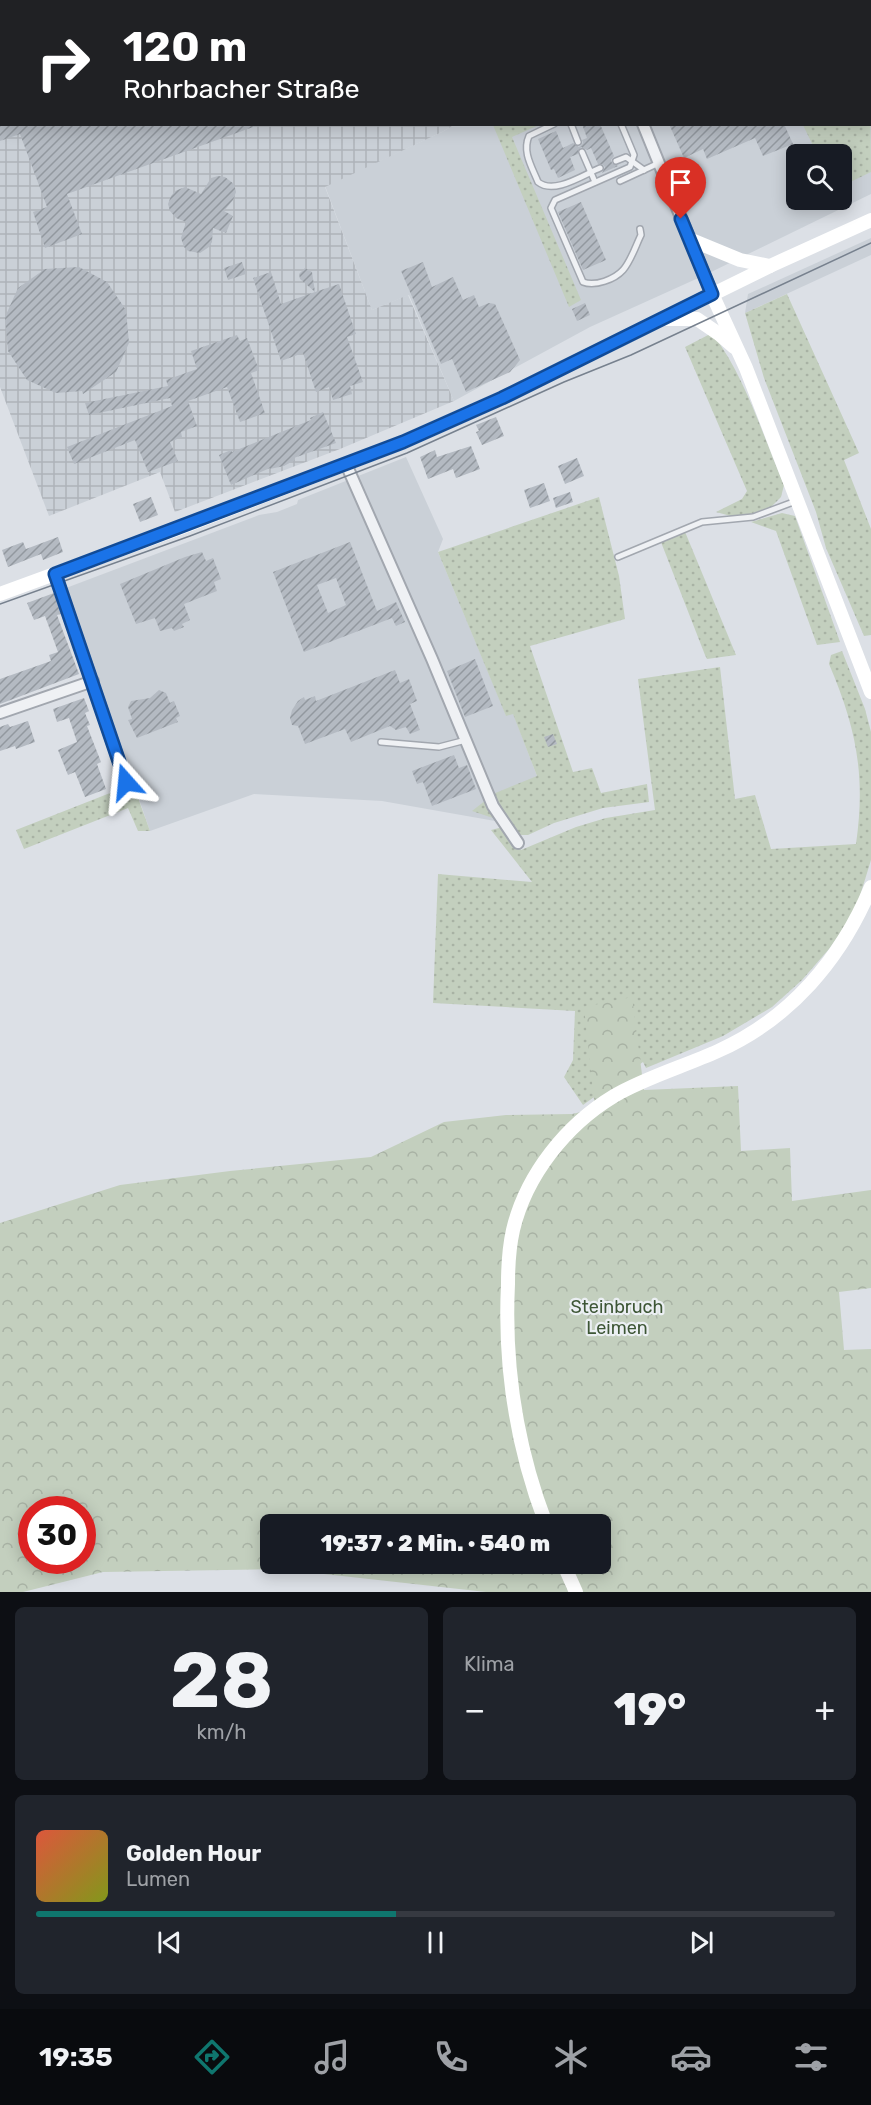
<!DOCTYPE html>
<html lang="de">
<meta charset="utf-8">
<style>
:root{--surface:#171b24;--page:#20242c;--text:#f1f3f6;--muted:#9ea1a6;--line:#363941;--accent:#0f766e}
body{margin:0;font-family:Rubik,sans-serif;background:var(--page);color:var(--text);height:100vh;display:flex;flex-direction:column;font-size:22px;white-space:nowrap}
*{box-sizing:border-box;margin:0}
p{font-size:20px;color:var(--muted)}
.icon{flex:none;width:33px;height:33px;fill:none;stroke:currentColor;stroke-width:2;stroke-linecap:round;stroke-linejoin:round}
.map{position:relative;height:1592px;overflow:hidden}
.sheet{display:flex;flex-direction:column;gap:15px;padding:15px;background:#0d0f14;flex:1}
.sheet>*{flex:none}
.banner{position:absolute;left:0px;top:0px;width:872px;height:126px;box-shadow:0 3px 15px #0003;background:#202124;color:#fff;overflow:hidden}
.tools{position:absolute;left:786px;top:144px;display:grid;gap:12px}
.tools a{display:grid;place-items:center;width:66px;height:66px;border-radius:9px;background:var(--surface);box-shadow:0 3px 15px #0003;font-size:30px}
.speed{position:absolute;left:18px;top:1496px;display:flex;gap:12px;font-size:30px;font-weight:700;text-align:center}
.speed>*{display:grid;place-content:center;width:78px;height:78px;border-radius:50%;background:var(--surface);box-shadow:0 3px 15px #0003;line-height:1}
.speed .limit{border:9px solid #d22;background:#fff;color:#111}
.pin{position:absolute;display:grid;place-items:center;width:51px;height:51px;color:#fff;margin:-62px -26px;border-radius:50% 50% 50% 0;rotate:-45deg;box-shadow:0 0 6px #0007}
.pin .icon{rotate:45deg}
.me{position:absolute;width:66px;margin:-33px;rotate:342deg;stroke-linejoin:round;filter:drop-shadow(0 0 4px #0008)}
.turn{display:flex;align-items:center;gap:21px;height:126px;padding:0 24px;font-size:27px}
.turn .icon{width:78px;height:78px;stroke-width:2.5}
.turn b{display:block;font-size:42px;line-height:51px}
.big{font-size:45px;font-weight:800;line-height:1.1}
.sheet .card{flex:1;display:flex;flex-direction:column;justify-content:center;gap:9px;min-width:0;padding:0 21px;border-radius:9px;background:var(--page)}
.sheet .dial{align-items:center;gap:0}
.dial b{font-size:78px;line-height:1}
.song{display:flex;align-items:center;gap:18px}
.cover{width:72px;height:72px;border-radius:9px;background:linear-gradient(135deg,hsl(10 70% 55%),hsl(70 70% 35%))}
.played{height:6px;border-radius:3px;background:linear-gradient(90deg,var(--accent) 45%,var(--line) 45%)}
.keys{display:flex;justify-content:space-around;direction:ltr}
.heat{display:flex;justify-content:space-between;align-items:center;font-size:33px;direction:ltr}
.sheet .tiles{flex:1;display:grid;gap:15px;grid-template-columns:1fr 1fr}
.card:last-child{grid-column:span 2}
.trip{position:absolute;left:260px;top:1514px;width:351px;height:60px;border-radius:9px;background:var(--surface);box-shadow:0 3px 15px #0003;font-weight:800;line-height:60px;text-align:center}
.tab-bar{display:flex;height:96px;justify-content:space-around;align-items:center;background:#090b0e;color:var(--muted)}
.tab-bar .icon{width:42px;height:42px}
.tab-bar .current{color:var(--accent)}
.tab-bar b{font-size:27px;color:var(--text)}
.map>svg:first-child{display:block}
.built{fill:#cad0d7;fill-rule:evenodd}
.industrial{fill:url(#industrial-grid)}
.grass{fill:url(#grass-dots)}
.park{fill:url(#park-crowns);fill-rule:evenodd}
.building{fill:url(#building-hatch);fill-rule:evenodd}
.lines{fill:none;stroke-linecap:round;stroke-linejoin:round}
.service-casing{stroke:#a2a7af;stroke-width:8}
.minor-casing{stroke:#a2a7af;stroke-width:14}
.service{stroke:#eff1f4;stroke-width:5}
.minor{stroke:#eff1f4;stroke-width:10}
.secondary{stroke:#fff;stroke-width:14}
.tram{stroke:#77818e;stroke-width:1.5}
.route-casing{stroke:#114b97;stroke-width:15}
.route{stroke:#1a73e8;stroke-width:10}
.labels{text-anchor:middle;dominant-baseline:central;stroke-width:4.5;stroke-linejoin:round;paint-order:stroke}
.park-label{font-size:18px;fill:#3d5635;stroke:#ebeff3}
</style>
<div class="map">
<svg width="871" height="1592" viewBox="0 0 871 1592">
<defs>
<pattern id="industrial-grid" width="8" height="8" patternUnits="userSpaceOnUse" patternTransform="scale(1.5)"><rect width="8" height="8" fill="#cad0d7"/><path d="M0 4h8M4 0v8" fill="none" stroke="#aeb3b9"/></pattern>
<pattern id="grass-dots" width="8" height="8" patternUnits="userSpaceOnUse" patternTransform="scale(1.5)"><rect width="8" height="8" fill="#c3cfbe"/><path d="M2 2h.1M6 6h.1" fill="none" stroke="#a8b2a4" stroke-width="1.8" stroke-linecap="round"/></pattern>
<pattern id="park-crowns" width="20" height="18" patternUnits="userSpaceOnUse" patternTransform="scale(1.5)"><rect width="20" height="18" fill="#c3cfbe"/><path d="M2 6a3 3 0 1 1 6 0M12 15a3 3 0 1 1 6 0" fill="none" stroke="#a8b2a4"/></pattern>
<pattern id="building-hatch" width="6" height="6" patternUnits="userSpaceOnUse" patternTransform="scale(1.5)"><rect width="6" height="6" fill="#b4bac2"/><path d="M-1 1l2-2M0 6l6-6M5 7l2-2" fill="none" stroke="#92989f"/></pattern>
</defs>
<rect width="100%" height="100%" fill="#dce0e6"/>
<g class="built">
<path d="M438 0H871V194L705 275 590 327 454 401 409 295 372 310 325 186 442 132 454 125 870 124V2ZM796 154H842V200H796Z"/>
<path d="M871 238V255L745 313 748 294Z"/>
<path d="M406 457 443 539 438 552 506 715 513 713 537 776 495 821 382 801 254 794 150 831 66 588 259 515 277 512 297 504 298 500Z"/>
</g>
<path class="industrial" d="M0 0H438L439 1 2 2V124L454 125 442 132 325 187 372 310 408 295 454 401 340 449 175 512 160 472 49 516 0 387Z"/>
<g class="grass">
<path d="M870 86 871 172 842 186V154H817L803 125 870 124Z"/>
<path d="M493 125H539L512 137 581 300 569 307Z"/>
<path d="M787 294 859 453 844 460 871 529V635L864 636 826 548 816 512 764 378 745 313Z"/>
<path d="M712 333C746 378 762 434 784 485L781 497 771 507 738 518 716 512 742 499 747 491 685 347Z"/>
<path d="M599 497 619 576 625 619 530 646 573 772 592 768 601 793 647 784 649 802 603 808 554 823 528 835H518L493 794 537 776 513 714 506 716 438 552Z"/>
<path d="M782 513 795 516 840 642 817 645 776 531 751 522Z"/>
<path d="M683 527 736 655 707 659 705 655 659 537Z"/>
<path d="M842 651 865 709 871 732V860L855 912 829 949 802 980 772 1007 723 1036 646 1068 643 1062 583 1105 564 1077 573 1060 575 1011 433 1003 438 874 532 882 491 830 503 827 521 850 576 827 606 818 655 810 638 679 720 667 735 799 755 795 771 849 856 844C866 775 856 727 829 664L831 655Z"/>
<path d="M133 784 150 831H138L128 808 24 849 16 830Z"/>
<path d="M486 800 493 818 472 811Z"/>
</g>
<path class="park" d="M632 997 644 1090 738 1086 741 1151 790 1148 792 1201 871 1190V1288L839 1292 844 1350 871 1349V1592H486L279 1569 103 1572 23 1592H0V1223L120 1185 230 1171 371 1157 444 1122 506 1115 572 1114 595 1109 584 1007ZM32 1509H82V1560H32ZM270 1524H600V1563H270Z"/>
<g class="building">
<path d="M0 124H256V126L67 194 82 234 45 248 33 212 47 207 20 134 0 141Z"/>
<path d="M582 124H600L614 156 611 160 612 163 618 166 602 173 605 167 602 164H598L591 148 587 150 581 147 578 150V154L570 157 575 170 558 178 554 169 551 170 538 139 556 131 563 148 573 143 579 147 583 143 582 140 587 138Z"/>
<path d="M669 124H784L793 144 763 156 755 138 707 159 703 149 684 158Z"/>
<path d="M218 176 225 177 234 184 236 192 233 200 224 211 233 216 226 233 213 228 212 242 209 247 200 253 188 251 184 247 181 238 186 222 176 218 170 211 168 204 171 196 175 191 185 187 201 194 211 178Z"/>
<path d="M581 202 606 260 583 270 558 212Z"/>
<path d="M242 262 246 274 228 280 224 268Z"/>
<path d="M423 262 432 287 453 277 463 300 474 295 479 307 489 303 495 304 520 360 510 372 466 392 452 359 441 364 401 271Z"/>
<path d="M79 267 107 282 126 310 129 343 116 372 83 394 82 391 56 393 27 380 8 351 5 317 18 288 45 269Z"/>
<path d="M305 268 312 272 315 292 339 284 356 334 347 337 363 382 350 386 352 394 333 400 329 387 316 392 303 353 281 361 253 278 271 272 281 304 315 292 300 279 299 274Z"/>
<path d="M585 303 590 315 577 321 572 309Z"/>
<path d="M237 335 240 341 247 338 259 370 251 373 265 413 240 422 227 387 188 401 197 426 181 432 182 437 170 442 178 461 148 472 135 440 74 464 67 447 172 406 170 398 89 415 85 403 168 386 166 380 197 369 191 351Z"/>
<path d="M323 412 336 443 294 458 295 460 284 466 270 469V468L231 485 219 455 231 450 232 452 311 420 310 418Z"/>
<path d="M496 417 504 436 482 445 476 432 479 431 476 425Z"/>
<path d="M471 446 480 469 456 478 453 469 428 479 420 457 435 450 437 457Z"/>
<path d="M577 458 584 476 565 484 558 466Z"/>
<path d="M544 483 550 501 530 508 524 490Z"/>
<path d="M570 492 573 502 556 508 553 498Z"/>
<path d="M151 497 158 515 140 522 133 504Z"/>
<path d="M58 537 63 552 43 560 41 554 8 567 2 550 23 542 26 549Z"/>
<path d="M350 542 377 611 396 602 405 622 396 626 392 618 304 652 273 572ZM336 578 346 605 328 613 317 585Z"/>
<path d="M202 552 206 561 213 558 221 579 214 582 217 591 184 604 190 620 182 624 184 627 174 631 172 628 160 631 155 618 136 624 120 584 185 557Z"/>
<path d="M54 593 61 614 57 615 79 674 0 704V679L51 661 49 655 58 652 45 616 34 620 27 603Z"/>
<path d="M475 659 493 706 465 717 447 671Z"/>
<path d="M395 670 400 683 409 679 417 701 410 704 420 730 410 734 406 727 396 730 390 726 351 742 345 729 305 744 298 726 292 725 290 718 292 710 298 701 304 697 305 700 315 696 316 701Z"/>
<path d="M159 690 166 693 170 703 174 701 180 716 176 718 178 722 137 738 128 720 132 719 128 707 131 701 150 698Z"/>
<path d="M84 698 89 711 85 713 90 725 87 726 101 762 97 764 106 789 85 797 75 772 68 775 58 750 77 742 69 718 57 722 53 709Z"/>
<path d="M28 721 35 742 16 749 15 746 0 751V727L8 724 10 727Z"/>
<path d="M553 734 557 744 548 747 544 737Z"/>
<path d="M454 755 459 768 467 765 476 789 432 806 423 782 417 784 412 771Z"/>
</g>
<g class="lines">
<defs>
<g id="service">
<path d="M589 0V2"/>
<path d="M554 124 529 136C522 152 532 167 538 182 554 195 583 175 600 168"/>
<path d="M571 124 578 142"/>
<path d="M621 124 634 155 630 167 555 200 551 208 583 282C595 287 615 279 623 270 631 261 636 245 641 235L640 229"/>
<path d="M582 152 595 182"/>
<path d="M616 161 626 157 644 170"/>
<path d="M620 181 659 163"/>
<path d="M618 557 702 522 753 517 796 501"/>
<path d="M381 742 439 747 466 740"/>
</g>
<g id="minor">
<path d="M702 2 705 0"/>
<path d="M643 124 712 294"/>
<path d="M346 464 432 659 493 806 518 843"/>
<path d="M55 574 126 782"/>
<path d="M0 713 93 681"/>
</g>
</defs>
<use href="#service" class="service-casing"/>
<use href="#minor" class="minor-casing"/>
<use href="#service" class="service"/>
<use href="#minor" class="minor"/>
<g class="secondary">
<path d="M689 239 740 260 770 266"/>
<path d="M712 294 746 368 871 692"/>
<path d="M667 319H697L719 334 734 347"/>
<path d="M0 594 180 528 403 442 502 398 770 266 871 220"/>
<path d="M546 1524C517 1448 504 1365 508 1284 508 1267 509 1248 513 1230 526 1175 566 1125 614 1096 644 1078 685 1066 718 1051 790 1019 841 959 871 887"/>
<path d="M563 1563 576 1592"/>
</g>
<path class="tram" d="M0 604 190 536 407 453 564 382 631 355 871 243"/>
</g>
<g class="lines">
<defs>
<path id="route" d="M126 782 55 574 403 442 502 398 712 294 681 219"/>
</defs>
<use href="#route" class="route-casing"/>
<use href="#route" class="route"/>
</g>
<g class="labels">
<g class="park-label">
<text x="617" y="1307">Steinbruch<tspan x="617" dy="21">Leimen</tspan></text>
</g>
</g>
</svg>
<div class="tools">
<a><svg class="icon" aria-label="search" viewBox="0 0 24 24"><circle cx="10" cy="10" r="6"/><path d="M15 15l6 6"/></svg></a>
</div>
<div class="speed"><div class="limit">30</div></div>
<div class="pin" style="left:681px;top:219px;background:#d93025"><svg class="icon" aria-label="arrive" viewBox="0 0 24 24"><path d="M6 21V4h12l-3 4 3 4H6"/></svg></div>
<svg class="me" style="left:126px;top:782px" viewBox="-20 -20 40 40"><path d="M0-17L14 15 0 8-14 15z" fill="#1a73e8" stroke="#fff" stroke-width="4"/></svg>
<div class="trip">19:37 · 2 Min. · 540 m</div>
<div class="banner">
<div class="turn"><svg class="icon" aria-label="right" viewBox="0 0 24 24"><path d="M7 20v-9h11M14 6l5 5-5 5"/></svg><div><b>120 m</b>Rohrbacher Straße</div></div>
</div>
</div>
<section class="sheet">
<div class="tiles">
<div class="card dial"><b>28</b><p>km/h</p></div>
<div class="card"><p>Klima</p>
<div class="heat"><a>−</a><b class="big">19°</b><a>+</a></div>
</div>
<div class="card">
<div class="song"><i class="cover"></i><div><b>Golden Hour</b><p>Lumen</p></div></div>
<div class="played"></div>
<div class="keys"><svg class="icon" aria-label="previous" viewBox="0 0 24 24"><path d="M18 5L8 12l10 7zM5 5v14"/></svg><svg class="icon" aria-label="pause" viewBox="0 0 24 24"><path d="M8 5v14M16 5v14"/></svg><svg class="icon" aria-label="next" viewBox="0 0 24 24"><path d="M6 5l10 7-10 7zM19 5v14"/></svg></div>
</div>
</div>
</section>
<nav class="tab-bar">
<b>19:35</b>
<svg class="icon current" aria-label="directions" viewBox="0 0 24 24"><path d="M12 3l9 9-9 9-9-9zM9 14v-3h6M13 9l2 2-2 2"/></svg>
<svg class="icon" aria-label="music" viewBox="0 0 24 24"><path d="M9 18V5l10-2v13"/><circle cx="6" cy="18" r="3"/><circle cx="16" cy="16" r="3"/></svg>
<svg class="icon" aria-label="phone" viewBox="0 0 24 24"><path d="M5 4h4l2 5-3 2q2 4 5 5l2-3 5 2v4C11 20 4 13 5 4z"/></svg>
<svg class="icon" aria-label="climate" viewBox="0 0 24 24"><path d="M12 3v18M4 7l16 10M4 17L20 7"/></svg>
<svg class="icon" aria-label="car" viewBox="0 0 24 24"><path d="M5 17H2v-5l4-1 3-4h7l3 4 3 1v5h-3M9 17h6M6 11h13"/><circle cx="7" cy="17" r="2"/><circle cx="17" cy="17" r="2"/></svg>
<svg class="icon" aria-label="filters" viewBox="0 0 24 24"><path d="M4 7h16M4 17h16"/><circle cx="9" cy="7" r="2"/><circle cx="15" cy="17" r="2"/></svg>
</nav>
